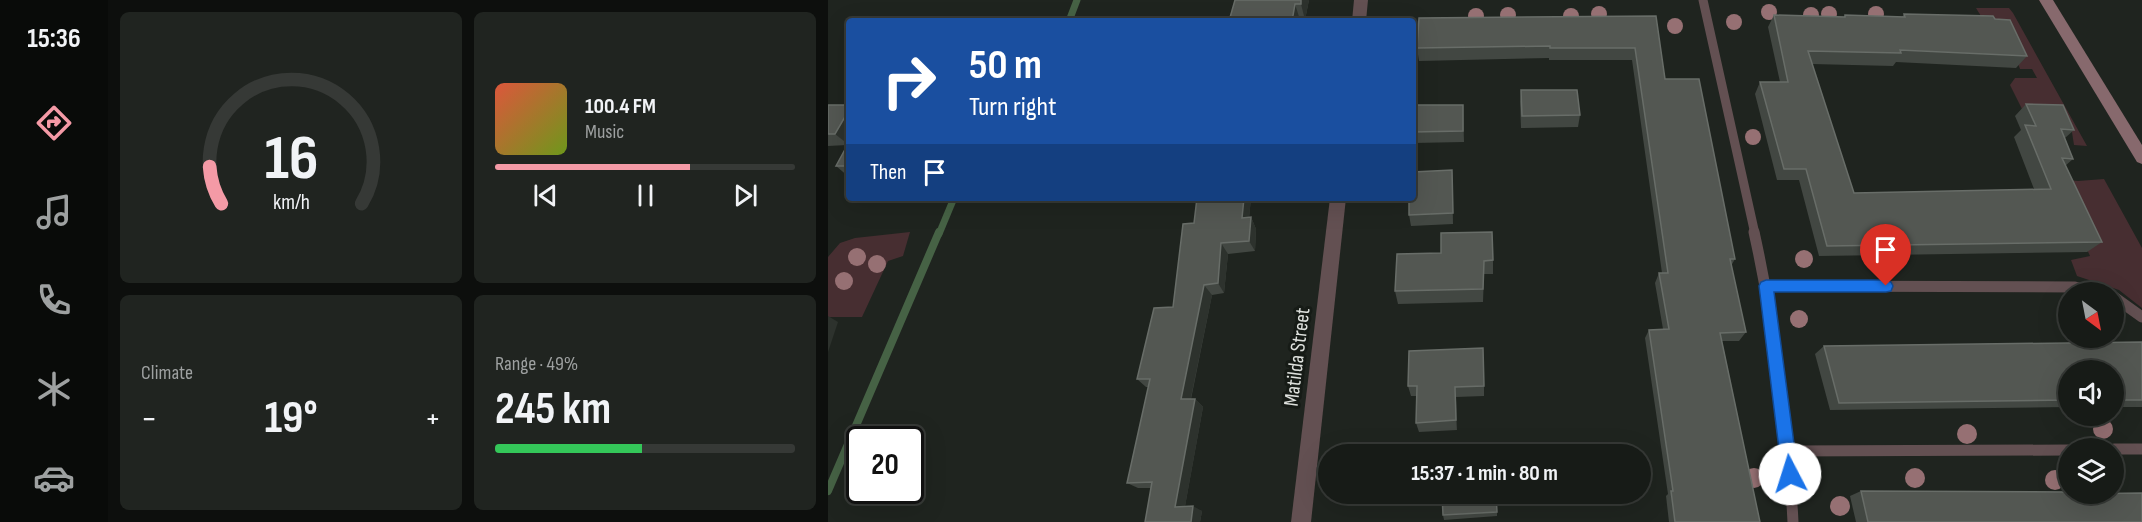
<!DOCTYPE html>
<meta charset="utf-8">
<style>
:root{--surface:#171b17;--page:#202420;--text:#f1f3f6;--muted:#9ea1a1;--line:#363936;--accent:#f49aa6}
body{margin:0;font-family:"Sofia Sans Condensed",sans-serif;background:var(--page);color:var(--text);height:100vh;display:flex;flex-direction:column;font-size:22px;white-space:nowrap}
*{box-sizing:border-box;margin:0}
p{font-size:20px;color:var(--muted)}
.icon{flex:none;width:33px;height:33px;fill:none;stroke:currentColor;stroke-width:2;stroke-linecap:round;stroke-linejoin:round}
.map{position:relative;flex:1;overflow:hidden}
.sheet{display:flex;flex-direction:column;gap:12px;padding:12px;background:#0d0f0d;width:720px}
.sheet>*{flex:none}
.banner{position:absolute;left:18px;top:18px;width:570px;height:183px;border-radius:6px;box-shadow:0 6px 24px #0002,0 0 0 2px var(--line);background:#1a4fa0;color:#fff;overflow:hidden}
.needle{width:39px;rotate:148deg}
.buttons{position:absolute;left:1230px;top:282px;display:grid;gap:12px}
.buttons a{display:grid;place-items:center;width:66px;height:66px;border-radius:50%;background:var(--surface);box-shadow:0 6px 24px #0002,0 0 0 2px var(--line);font-size:30px}
.speed{position:absolute;left:18px;top:426px;display:flex;gap:12px;font-size:30px;font-weight:700;text-align:center}
.speed>*{display:grid;place-content:center;width:78px;height:78px;border-radius:50%;background:var(--surface);box-shadow:0 6px 24px #0002,0 0 0 2px var(--line);line-height:1}
.speed .limit{border:3px solid #111;border-radius:9px;background:#fff;color:#111}
.pin{position:absolute;display:grid;place-items:center;width:51px;height:51px;color:#fff;margin:-62px -26px;border-radius:50% 50% 50% 0;rotate:-45deg;box-shadow:0 0 6px #0007}
.pin .icon{rotate:45deg}
.me{position:absolute;width:66px;margin:-33px;rotate:355deg;stroke-linejoin:round;filter:drop-shadow(0 0 4px #0008)}
.turn{display:flex;align-items:center;gap:21px;height:126px;padding:0 24px;font-size:27px}
.turn .icon{width:78px;height:78px;stroke-width:2.5}
.turn b{display:block;font-size:42px;line-height:51px}
.then{display:flex;align-items:center;height:57px;padding:0 24px;background:#0003;gap:12px;font-size:22px}
.big{font-size:45px;font-weight:700;line-height:1.1}
.sheet .card{flex:1;display:flex;flex-direction:column;justify-content:center;gap:9px;min-width:0;padding:0 21px;border-radius:9px;background:var(--page)}
.sheet .dial{align-items:center;gap:0}
.dial svg{height:156px;overflow:visible;fill:none;stroke:var(--line);stroke-width:7;stroke-linecap:round;text-anchor:middle}
.dial text{fill:var(--text);stroke:none}
.song{display:flex;align-items:center;gap:18px}
.cover{width:72px;height:72px;border-radius:9px;background:linear-gradient(135deg,hsl(10 70% 55%),hsl(80 70% 35%))}
.played{height:6px;border-radius:3px;background:linear-gradient(90deg,var(--accent) 65%,var(--line) 65%)}
.keys{display:flex;justify-content:space-around;direction:ltr}
.heat{display:flex;justify-content:space-between;align-items:center;font-size:33px;direction:ltr}
.charge{height:9px;border-radius:4px;background:linear-gradient(90deg,#34c759 49%,var(--line) 0)}
.sheet .tiles{flex:1;display:grid;gap:12px;grid-template-columns:repeat(2,1fr)}
.trip{position:absolute;left:490px;top:444px;width:333px;height:60px;border-radius:30px;background:var(--surface);box-shadow:0 6px 24px #0002,0 0 0 2px var(--line);font-weight:700;line-height:60px;text-align:center}
main{display:flex;flex:1;min-height:0}
.tab-bar{display:flex;flex-direction:column;width:108px;justify-content:space-around;align-items:center;background:#090b09;color:var(--muted)}
.tab-bar .icon{width:42px;height:42px}
.tab-bar .active{color:var(--accent)}
.tab-bar b{font-size:27px;color:var(--text)}
.map>svg:first-child{display:block}
.green{fill:#472e31}
.lines{fill:none;stroke-linecap:round;stroke-linejoin:round}
.stream-far1{stroke:#466245;stroke-width:7}
.stream{stroke:#466245;stroke-width:8}
.service-far1{stroke:#635052;stroke-width:9}
.service{stroke:#635052;stroke-width:11}
.minor{fill:#635052;fill-rule:evenodd}
.secondary{fill:#87696d;fill-rule:evenodd}
.tree{fill:#967073}
.wall{fill:#424742}
.shaded-wall{fill:#2d322d}
.building{fill:#535752;stroke:#686d68;stroke-width:1.5}
.route{fill:#1a73e8;stroke:#114b97;stroke-width:1.5}
.labels{text-anchor:middle;dominant-baseline:central;stroke-width:6;stroke-linejoin:round;paint-order:stroke}
.street-label{font-size:21px;fill:#dee1dd;stroke:#161b16}
</style>
<main>
<nav class="tab-bar">
<b>15:36</b>
<svg class="icon active" aria-label="directions" viewBox="0 0 24 24"><path d="M12 3l9 9-9 9-9-9zM9 14v-3h6M13 9l2 2-2 2"/></svg>
<svg class="icon" aria-label="music" viewBox="0 0 24 24"><path d="M9 18V5l10-2v13"/><circle cx="6" cy="18" r="3"/><circle cx="16" cy="16" r="3"/></svg>
<svg class="icon" aria-label="phone" viewBox="0 0 24 24"><path d="M5 4h4l2 5-3 2q2 4 5 5l2-3 5 2v4C11 20 4 13 5 4z"/></svg>
<svg class="icon" aria-label="climate" viewBox="0 0 24 24"><path d="M12 3v18M4 7l16 10M4 17L20 7"/></svg>
<svg class="icon" aria-label="car" viewBox="0 0 24 24"><path d="M5 17H2v-5l4-1 3-4h7l3 4 3 1v5h-3M9 17h6M6 11h13"/><circle cx="7" cy="17" r="2"/><circle cx="17" cy="17" r="2"/></svg>
</nav>
<section class="sheet">
<div class="tiles">
<div class="card dial"><svg viewBox="0 0 100 80">
<path d="M14 69A42 42 0 1 1 86 69"/>
<path d="M14 69A42 42 0 0 1 8 50" stroke="#f49aa6"/>
<text x="50" y="56" font-size="32" font-weight="700">16</text>
<text x="50" y="72" font-size="11">km/h</text>
</svg></div>
<div class="card">
<div class="song"><i class="cover"></i><div><b>100.4 FM</b><p>Music</p></div></div>
<div class="played"></div>
<div class="keys"><svg class="icon" aria-label="previous" viewBox="0 0 24 24"><path d="M18 5L8 12l10 7zM5 5v14"/></svg><svg class="icon" aria-label="pause" viewBox="0 0 24 24"><path d="M8 5v14M16 5v14"/></svg><svg class="icon" aria-label="next" viewBox="0 0 24 24"><path d="M6 5l10 7-10 7zM19 5v14"/></svg></div>
</div>
<div class="card"><p>Climate</p>
<div class="heat"><a>−</a><b class="big">19°</b><a>+</a></div>
</div>
<div class="card"><p>Range · 49%</p><b class="big">245 km</b><div class="charge"></div></div>
</div>
</section>
<div class="map">
<svg width="1314" height="522" viewBox="0 0 1314 522">
<rect width="100%" height="100%" fill="#1f241f"/>
<g class="green">
<path d="M1148 8H1181L1185 13 1259 146 1246 145 1243 126 1195 111 1182 85 1187 78H1209L1204 69H1192C1185 45 1160 30 1148 8Z"/>
<path d="M1227 179 1250 181 1276 179 1314 248V308L1291 290 1249 276 1243 260 1262 256Z"/>
<path d="M82 232 75 256 60 261 34 317H0V257L12 243 27 238Z"/>
</g>
<g class="lines">
<g class="stream-far1">
<path d="M241 21 249 0"/>
<path d="M111 234 126 198"/>
</g>
<path class="stream" d="M0 491 111 232"/>
<path class="service-far1" d="M875 0 927 234"/>
<g class="service">
<path d="M926 232C947 327 960 425 965 522"/>
<path d="M938 286 1247 287 1269 292"/>
<path d="M1286 297 1314 317"/>
<path d="M1286 449H1314"/>
<path d="M961 451 1240 450"/>
</g>
<g class="minor">
<path d="M526 0H540L538 21H524Z"/>
<path d="M502 198H518L483 522H463Z"/>
</g>
<path class="secondary" d="M1211 0H1225L1314 145V164L1309 162Z"/>
</g>
<g class="tree">
<circle cx="941" cy="12" r="8"/>
<circle cx="771" cy="14" r="8"/>
<circle cx="1001" cy="14" r="8"/>
<circle cx="1048" cy="14" r="8"/>
<circle cx="680" cy="15" r="8"/>
<circle cx="983" cy="15" r="8"/>
<circle cx="648" cy="16" r="8"/>
<circle cx="743" cy="16" r="8"/>
<circle cx="906" cy="22" r="8"/>
<circle cx="847" cy="26" r="8"/>
<circle cx="925" cy="137" r="8"/>
<circle cx="29" cy="257" r="9"/>
<circle cx="976" cy="259" r="9"/>
<circle cx="49" cy="264" r="9"/>
<circle cx="16" cy="281" r="9"/>
<circle cx="971" cy="319" r="9"/>
<circle cx="1275" cy="429" r="10"/>
<circle cx="1139" cy="434" r="10"/>
<circle cx="926" cy="478" r="10"/>
<circle cx="1087" cy="478" r="10"/>
<circle cx="1227" cy="480" r="10"/>
<circle cx="1012" cy="506" r="10"/>
</g>
<g class="wall">
<path d="M481 0 477 20H472V21H401Z"/>
<path d="M1076 14 1167 19 1199 56 1188 68 1068 62 1065 66 984 64 1026 193 1206 189 1186 137 1193 130 1187 116 1198 104 1246 130 1237 138 1245 159 1237 166 1274 242 1259 252 991 256 971 180H949L927 94 932 82H952L940 27 946 15 1016 17 1017 15 1074 17Z"/>
<path d="M828 16 837 79 907 259 903 266 918 332 911 341H894L932 522H841L838 496 840 494 817 338 821 330 835 329 827 283 831 273H834L804 60H721V58L591 61 589 48Z"/>
<path d="M693 90 752 115 750 127 693 128 692 102Z"/>
<path d="M0 105H21V177L8 166 19 145 0 146Z"/>
<path d="M585 105H635L636 142 585 143Z"/>
<path d="M624 170 625 224 583 226 581 215Z"/>
<path d="M369 198H423L421 218 423 217 428 229 427 251 400 254 396 293 384 295 363 399H367L375 407 357 506 374 511 372 522H317L323 488H310L299 483 321 387H318L309 379 345 307 366 223Z"/>
<path d="M569 254 665 260V274H656L655 302 570 304 567 291Z"/>
<path d="M1314 342V407H1286V370H1240V407L1002 410 987 354 996 346Z"/>
<path d="M580 386H656V396L628 397 629 430 591 432 588 423 589 396H583Z"/>
<path d="M1033 491 1314 522H1028L1022 496Z"/>
<path d="M669 512V516L616 520 615 515Z"/>
</g>
<g class="shaded-wall">
<path d="M473 0H481L477 20 473 4Z"/>
<path d="M467 4 472 20V21H464Z"/>
<path d="M21 110V145L7 134Z"/>
<path d="M416 198H423L420 229 414 218Z"/>
<path d="M423 217 428 229 427 251 421 241Z"/>
<path d="M393 243 400 254 396 293 390 283Z"/>
<path d="M376 285 384 295 361 407 353 399Z"/>
<path d="M0 316 10 322 0 352Z"/>
<path d="M627 387 628 397 629 430 628 420Z"/>
<path d="M367 399 375 407 356 512 347 507Z"/>
<path d="M365 506 374 511 372 522H363Z"/>
</g>
<g class="building">
<path d="M407 0H473V4H467L464 21H401Z"/>
<path d="M1076 14 1165 16 1167 19 1182 20 1199 56 1072 50 1073 53 980 51 1026 193 1223 189 1197 125 1208 126 1198 104 1235 105 1246 130 1233 129 1245 159 1234 158 1274 242 999 246 978 169H956L932 82H960L946 15 1017 17V15L1077 17Z"/>
<path d="M828 16 837 79H871L907 259H902L918 332 892 333 932 522H847L843 491H845L821 330 841 329 831 273H840L807 48H722V46L589 48 591 18Z"/>
<path d="M693 90H749L752 115 694 116Z"/>
<path d="M0 105H21V110L7 134H0Z"/>
<path d="M585 105H635V131L585 132Z"/>
<path d="M21 142V166H8Z"/>
<path d="M624 170 625 213 581 215V198H585V172Z"/>
<path d="M369 198H416L414 218 423 217 421 241 393 243 390 283 376 285 353 399H367L347 507 365 506 363 522H317L324 482 299 483 322 379H309L326 308 345 307 355 224 366 223Z"/>
<path d="M664 232 665 260 656 261 655 289 567 291 569 254 613 253V233Z"/>
<path d="M1314 342V400H1286V370H1240V400L1011 403 996 346Z"/>
<path d="M655 348 656 386 627 387 628 420 588 423 589 386H580L581 351Z"/>
<path d="M1033 491 1240 492V494L1314 493V522H1040Z"/>
<path d="M614 494H668L669 512 615 515Z"/>
</g>
<path class="route" d="M938 280H1058L1063 282 1065 286 1063 291 1058 292H946L970 474 968 480 962 482 957 480 954 474 931 286 933 282Z"/>
<g class="labels">
<g class="street-label">
<text transform="translate(469 357) rotate(-83)">Matilda Street</text>
</g>
</g>
</svg>
<div class="buttons">
<a><svg class="needle" viewBox="-14 -14 28 28"><path d="M0-13l5 13h-10z" fill="#e53935"/><path d="M0 13l5-13h-10z" fill="#9ea1a1"/></svg></a>
<a><svg class="icon" aria-label="sound" viewBox="0 0 24 24"><path d="M4 9h4l5-4v14l-5-4H4zM17 9q2 3 0 6"/></svg></a>
<a><svg class="icon" aria-label="layers" viewBox="0 0 24 24"><path d="M12 4l9 5-9 5-9-5zM3 14l9 5 9-5"/></svg></a>
</div>
<div class="speed"><div class="limit">20</div></div>
<div class="pin" style="left:1058px;top:286px;background:#d93025"><svg class="icon" aria-label="arrive" viewBox="0 0 24 24"><path d="M6 21V4h12l-3 4 3 4H6"/></svg></div>
<svg class="me" style="left:962px;top:474px" viewBox="-20 -20 40 40"><circle r="19" fill="#fff"/><path d="M0-13L10 11 0 6-10 11z" fill="#1a73e8"/></svg>
<div class="trip">15:37 · 1 min · 80 m</div>
<div class="banner">
<div class="turn"><svg class="icon" aria-label="right" viewBox="0 0 24 24"><path d="M7 20v-9h11M14 6l5 5-5 5"/></svg><div><b>50 m</b>Turn right</div></div>
<div class="then">Then<svg class="icon" aria-label="arrive" viewBox="0 0 24 24"><path d="M6 21V4h12l-3 4 3 4H6"/></svg></div>
</div>
</div>
</main>
